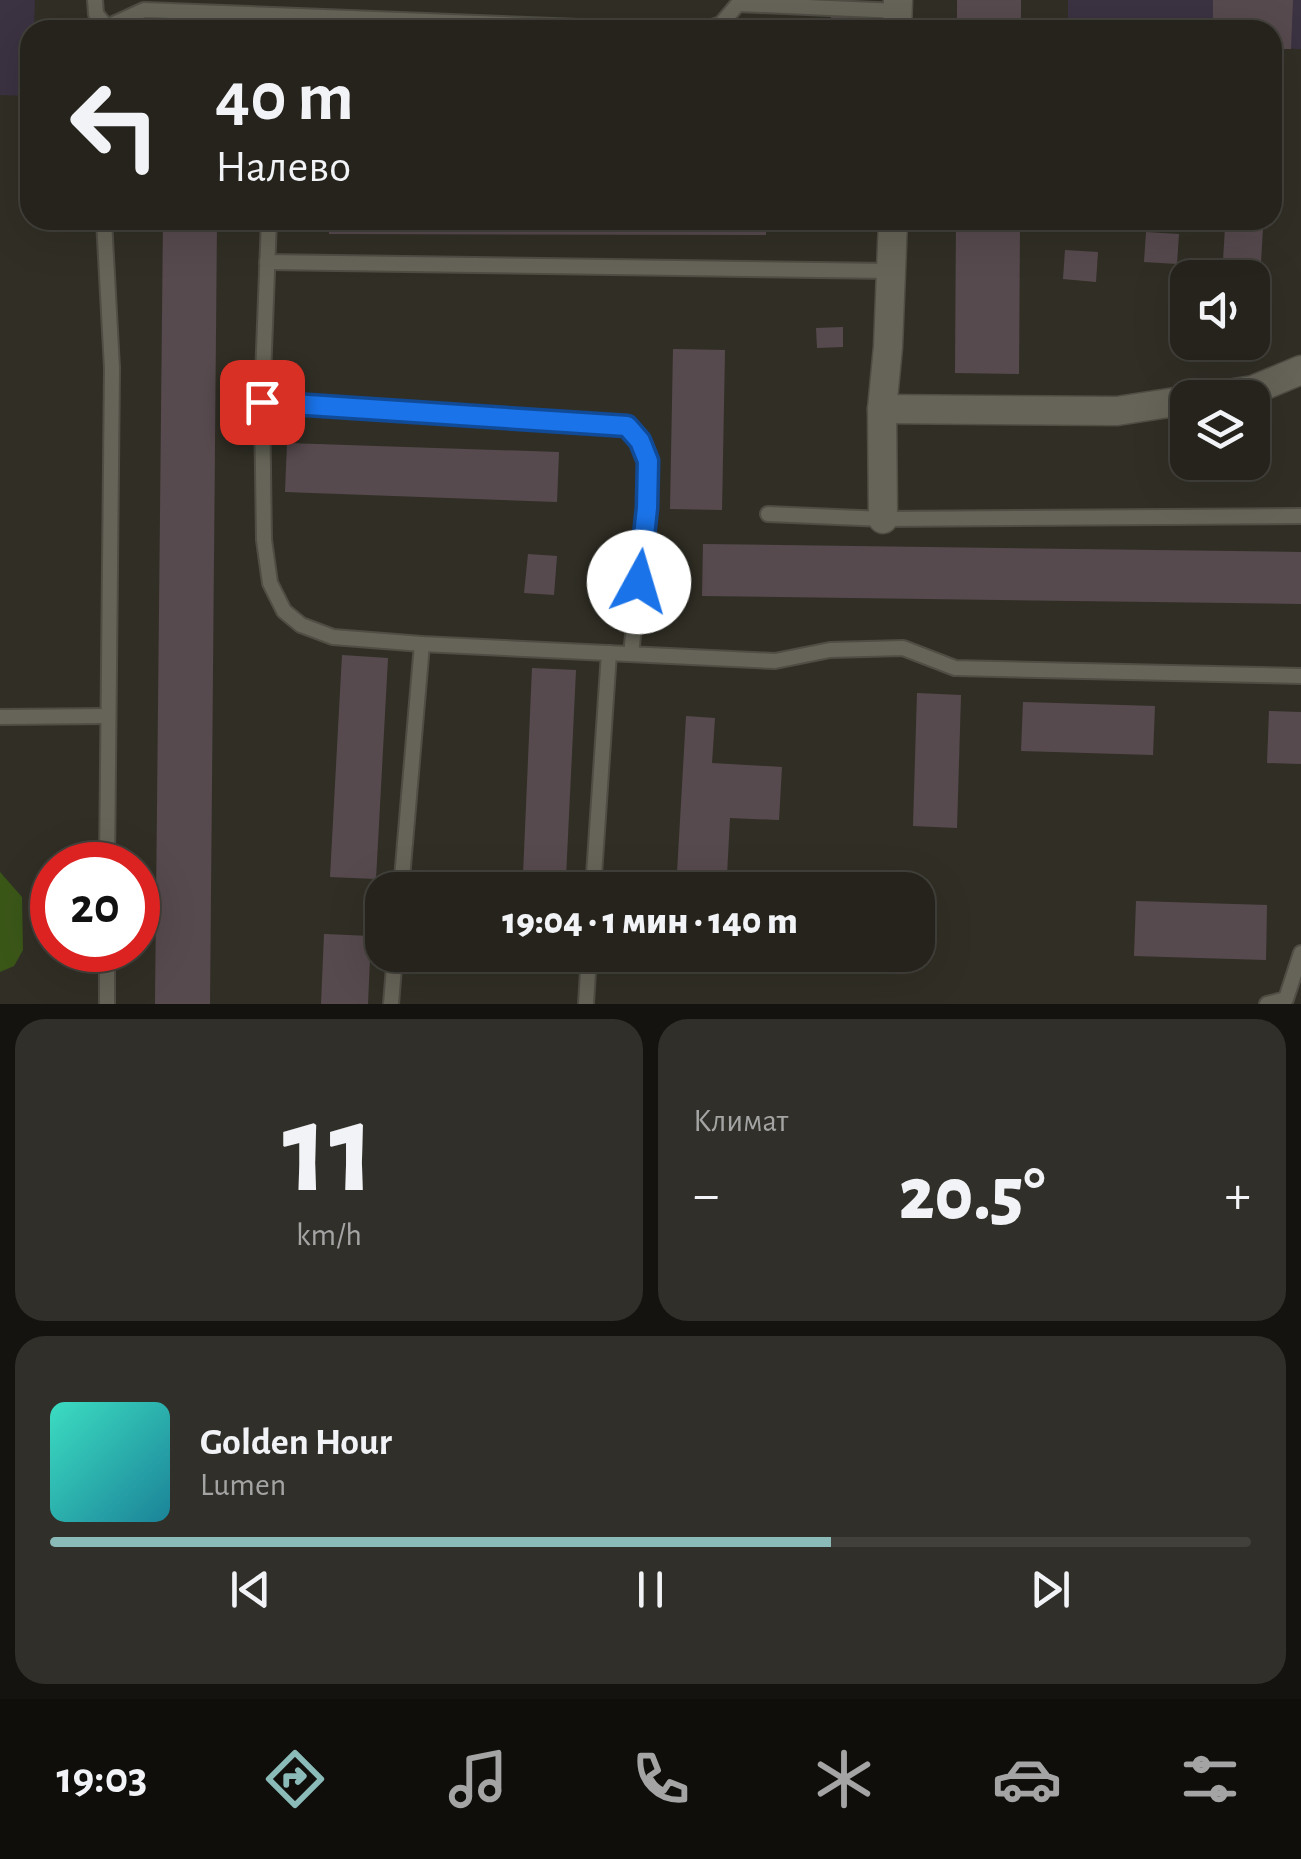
<!DOCTYPE html>
<html lang="ru">
<meta charset="utf-8">
<style>
:root{--surface:#25231c;--page:#312f29;--text:#f1f3f6;--muted:#a3a4a3;--line:#42403b;--accent:#8bbbb9}
body{margin:0;font-family:"Alegreya Sans",sans-serif;background:var(--page);color:var(--text);height:100vh;display:flex;flex-direction:column;font-size:38px;white-space:nowrap}
*{box-sizing:border-box;margin:0}
p{font-size:32px;color:var(--muted)}
.icon{flex:none;width:55px;height:55px;fill:none;stroke:currentColor;stroke-width:2;stroke-linecap:round;stroke-linejoin:round}
.map{position:relative;height:1004px;overflow:hidden}
.details{display:flex;flex-direction:column;gap:15px;padding:15px;background:#14130f;flex:1}
.details>*{flex:none}
.guide{position:absolute;left:20px;top:20px;width:1262px;height:210px;border-radius:30px;box-shadow:0 10px 40px #0002,0 0 0 2px var(--line);background:#25231c;color:var(--text);overflow:hidden}
.controls{position:absolute;left:1170px;top:260px;display:grid;gap:20px}
.controls a{display:grid;place-items:center;width:100px;height:100px;border-radius:20px;background:var(--surface);box-shadow:0 10px 40px #0002,0 0 0 2px var(--line);font-size:50px}
.speed{position:absolute;left:30px;top:842px;display:flex;gap:20px;font-size:50px;font-weight:700;text-align:center}
.speed>*{display:grid;place-content:center;width:130px;height:130px;border-radius:50%;background:var(--surface);box-shadow:0 10px 40px #0002,0 0 0 2px var(--line);line-height:1}
.speed .limit{border:15px solid #d22;background:#fff;color:#111}
.pin{position:absolute;display:grid;place-items:center;width:85px;height:85px;color:#fff;margin:-42px;border-radius:20px;box-shadow:0 5px 15px #0006}
.me{position:absolute;width:110px;margin:-55px;rotate:6deg;stroke-linejoin:round;filter:drop-shadow(0 0 8px #0008)}
.turn{display:flex;align-items:center;gap:35px;height:210px;padding:0 30px;font-size:45px}
.turn .icon{width:130px;height:130px;stroke-width:2.5}
.turn b{display:block;font-size:70px;line-height:85px}
.big{font-size:75px;font-weight:800;line-height:1.1}
.details .tile{flex:1;display:flex;flex-direction:column;justify-content:center;gap:15px;min-width:0;padding:0 35px;border-radius:30px;background:var(--page)}
.details .dial{align-items:center;gap:0}
.dial b{font-size:130px;line-height:1}
.song{display:flex;align-items:center;gap:30px}
.cover{width:120px;height:120px;border-radius:15px;background:linear-gradient(135deg,hsl(170 70% 55%),hsl(190 70% 35%))}
.played{height:10px;border-radius:5px;background:linear-gradient(90deg,var(--accent) 65%,var(--line) 65%)}
.keys{display:flex;justify-content:space-around;direction:ltr}
.heat{display:flex;justify-content:space-between;align-items:center;font-size:55px;direction:ltr}
.details .tiles{flex:1;display:grid;gap:15px;grid-template-columns:1fr 1fr}
.tile:last-child{grid-column:span 2}
.trip{position:absolute;left:365px;top:872px;width:570px;height:100px;border-radius:30px;background:var(--surface);box-shadow:0 10px 40px #0002,0 0 0 2px var(--line);font-weight:800;line-height:100px;text-align:center}
.menu{display:flex;height:160px;justify-content:space-around;align-items:center;background:#0f0e0b;color:var(--muted)}
.menu .icon{width:70px;height:70px}
.menu .current{color:var(--accent)}
.menu b{font-size:45px;color:var(--text)}
.map>svg:first-child{display:block}
.education{fill:#3b3242}
.green{fill:#3b5718}
.building{fill:#574a4f}
.lines{fill:none;stroke-linecap:round;stroke-linejoin:round}
.lane-casing{stroke:#4f4d44;stroke-width:18}
.street-casing{stroke:#4f4d44;stroke-width:31}
.lane{stroke:#666458;stroke-width:14}
.street{stroke:#666458;stroke-width:28}
.route-casing{stroke:#114b97;stroke-width:25}
.route{stroke:#1a73e8;stroke-width:18}
</style>
<div class="map">
<svg width="1301" height="1004" viewBox="0 0 1301 1004">
<rect width="100%" height="100%" fill="#312f25"/>
<g class="education">
<path d="M0 0H35L34 30H30V96L0 95Z"/>
<path d="M1068 0H1301V49L1273 48 1272 30H1068Z"/>
</g>
<path class="green" d="M0 872 22 897 23 950 14 966 0 972Z"/>
<g class="building">
<rect x="957" y="0" width="64" height="30"/>
<path d="M1213 0H1293L1291 49H1272V30H1213Z"/>
<path d="M831 15 849 16V30H831Z"/>
<path d="M163 220H217L210 1004H155Z"/>
<path d="M328 220H766V235L329 234Z"/>
<path d="M956 220H1020L1019 374 955 373Z"/>
<path d="M1225 227 1263 228 1261 262 1223 261Z"/>
<path d="M1146 232 1179 234 1177 264 1144 262Z"/>
<path d="M1065 250 1098 252 1096 282 1063 279Z"/>
<path d="M843 327V347L817 348 816 328Z"/>
<path d="M673 349 725 350 722 510 670 509Z"/>
<path d="M287 443 559 452 557 502 285 492Z"/>
<path d="M703 544 1301 552V604L702 596Z"/>
<path d="M528 554 557 556 554 595 524 593Z"/>
<path d="M342 655 388 658 376 879 330 877Z"/>
<path d="M532 668 576 670 566 877 523 875Z"/>
<path d="M917 693 961 695 957 828 913 826Z"/>
<path d="M1023 702 1155 706 1153 755 1021 751Z"/>
<path d="M1269 711 1301 712V764L1267 763Z"/>
<path d="M686 716 715 718 712 763 782 767 779 820 730 818 727 875 778 878V890H676Z"/>
<path d="M1136 901 1267 905 1266 960 1134 956Z"/>
<path d="M324 934 371 936 368 1004H321Z"/>
</g>
<g class="lines">
<defs>
<g id="lane">
<path d="M95 0 96 14 107 27"/>
<path d="M106 30 107 27 144 10 657 30"/>
<path d="M703 30 721 24 738 4 898 11"/>
<path d="M104 220 112 368 107 865"/>
<path d="M269 220 262 402 264 540 270 583 284 611 301 625 333 637 422 644 775 661 830 650 903 648 955 668 1301 676"/>
<path d="M267 262 892 271"/>
<path d="M262 402 627 426 640 441 647 461V508L631 654"/>
<path d="M768 514 883 519 1301 516"/>
<path d="M0 717 107 716"/>
<path d="M401 890 422 644"/>
<path d="M593 890 609 653"/>
<path d="M107 1004V950"/>
<path d="M391 1004 395 955"/>
<path d="M586 1004 589 955"/>
<path d="M1267 1004 1286 999 1301 953"/>
</g>
<g id="street">
<path d="M897 30 898 0"/>
<path d="M1203 398 1253 390 1301 370"/>
<path d="M882 409 1117 411 1188 400"/>
<path d="M883 519 882 409 888 347 893 220"/>
</g>
</defs>
<use href="#lane" class="lane-casing"/>
<use href="#street" class="street-casing"/>
<use href="#lane" class="lane"/>
<use href="#street" class="street"/>
</g>
<g class="lines">
<defs>
<path id="route" d="M262 402 627 426 640 441 648 461 647 508 639 582"/>
</defs>
<use href="#route" class="route-casing"/>
<use href="#route" class="route"/>
</g>
</svg>
<div class="controls">
<a><svg class="icon" aria-label="sound" viewBox="0 0 24 24"><path d="M4 9h4l5-4v14l-5-4H4zM17 9q2 3 0 6"/></svg></a>
<a><svg class="icon" aria-label="layers" viewBox="0 0 24 24"><path d="M12 4l9 5-9 5-9-5zM3 14l9 5 9-5"/></svg></a>
</div>
<div class="speed"><div class="limit">20</div></div>
<div class="pin" style="left:262px;top:402px;background:#d93025"><svg class="icon" aria-label="arrive" viewBox="0 0 24 24"><path d="M6 21V4h12l-3 4 3 4H6"/></svg></div>
<svg class="me" style="left:639px;top:582px" viewBox="-20 -20 40 40"><circle r="19" fill="#fff"/><path d="M0-13L10 11 0 6-10 11z" fill="#1a73e8"/></svg>
<div class="trip">19:04 · 1 мин · 140 m</div>
<div class="guide">
<div class="turn"><svg class="icon" aria-label="left" viewBox="0 0 24 24"><path d="M17 20v-9H6M10 6l-5 5 5 5"/></svg><div><b>40 m</b>Налево</div></div>
</div>
</div>
<section class="details">
<div class="tiles">
<div class="tile dial"><b>11</b><p>km/h</p></div>
<div class="tile"><p>Климат</p>
<div class="heat"><a>−</a><b class="big">20.5°</b><a>+</a></div>
</div>
<div class="tile">
<div class="song"><i class="cover"></i><div><b>Golden Hour</b><p>Lumen</p></div></div>
<div class="played"></div>
<div class="keys"><svg class="icon" aria-label="previous" viewBox="0 0 24 24"><path d="M18 5L8 12l10 7zM5 5v14"/></svg><svg class="icon" aria-label="pause" viewBox="0 0 24 24"><path d="M8 5v14M16 5v14"/></svg><svg class="icon" aria-label="next" viewBox="0 0 24 24"><path d="M6 5l10 7-10 7zM19 5v14"/></svg></div>
</div>
</div>
</section>
<nav class="menu">
<b>19:03</b>
<svg class="icon current" aria-label="directions" viewBox="0 0 24 24"><path d="M12 3l9 9-9 9-9-9zM9 14v-3h6M13 9l2 2-2 2"/></svg>
<svg class="icon" aria-label="music" viewBox="0 0 24 24"><path d="M9 18V5l10-2v13"/><circle cx="6" cy="18" r="3"/><circle cx="16" cy="16" r="3"/></svg>
<svg class="icon" aria-label="phone" viewBox="0 0 24 24"><path d="M5 4h4l2 5-3 2q2 4 5 5l2-3 5 2v4C11 20 4 13 5 4z"/></svg>
<svg class="icon" aria-label="climate" viewBox="0 0 24 24"><path d="M12 3v18M4 7l16 10M4 17L20 7"/></svg>
<svg class="icon" aria-label="car" viewBox="0 0 24 24"><path d="M5 17H2v-5l4-1 3-4h7l3 4 3 1v5h-3M9 17h6M6 11h13"/><circle cx="7" cy="17" r="2"/><circle cx="17" cy="17" r="2"/></svg>
<svg class="icon" aria-label="filters" viewBox="0 0 24 24"><path d="M4 7h16M4 17h16"/><circle cx="9" cy="7" r="2"/><circle cx="15" cy="17" r="2"/></svg>
</nav>
